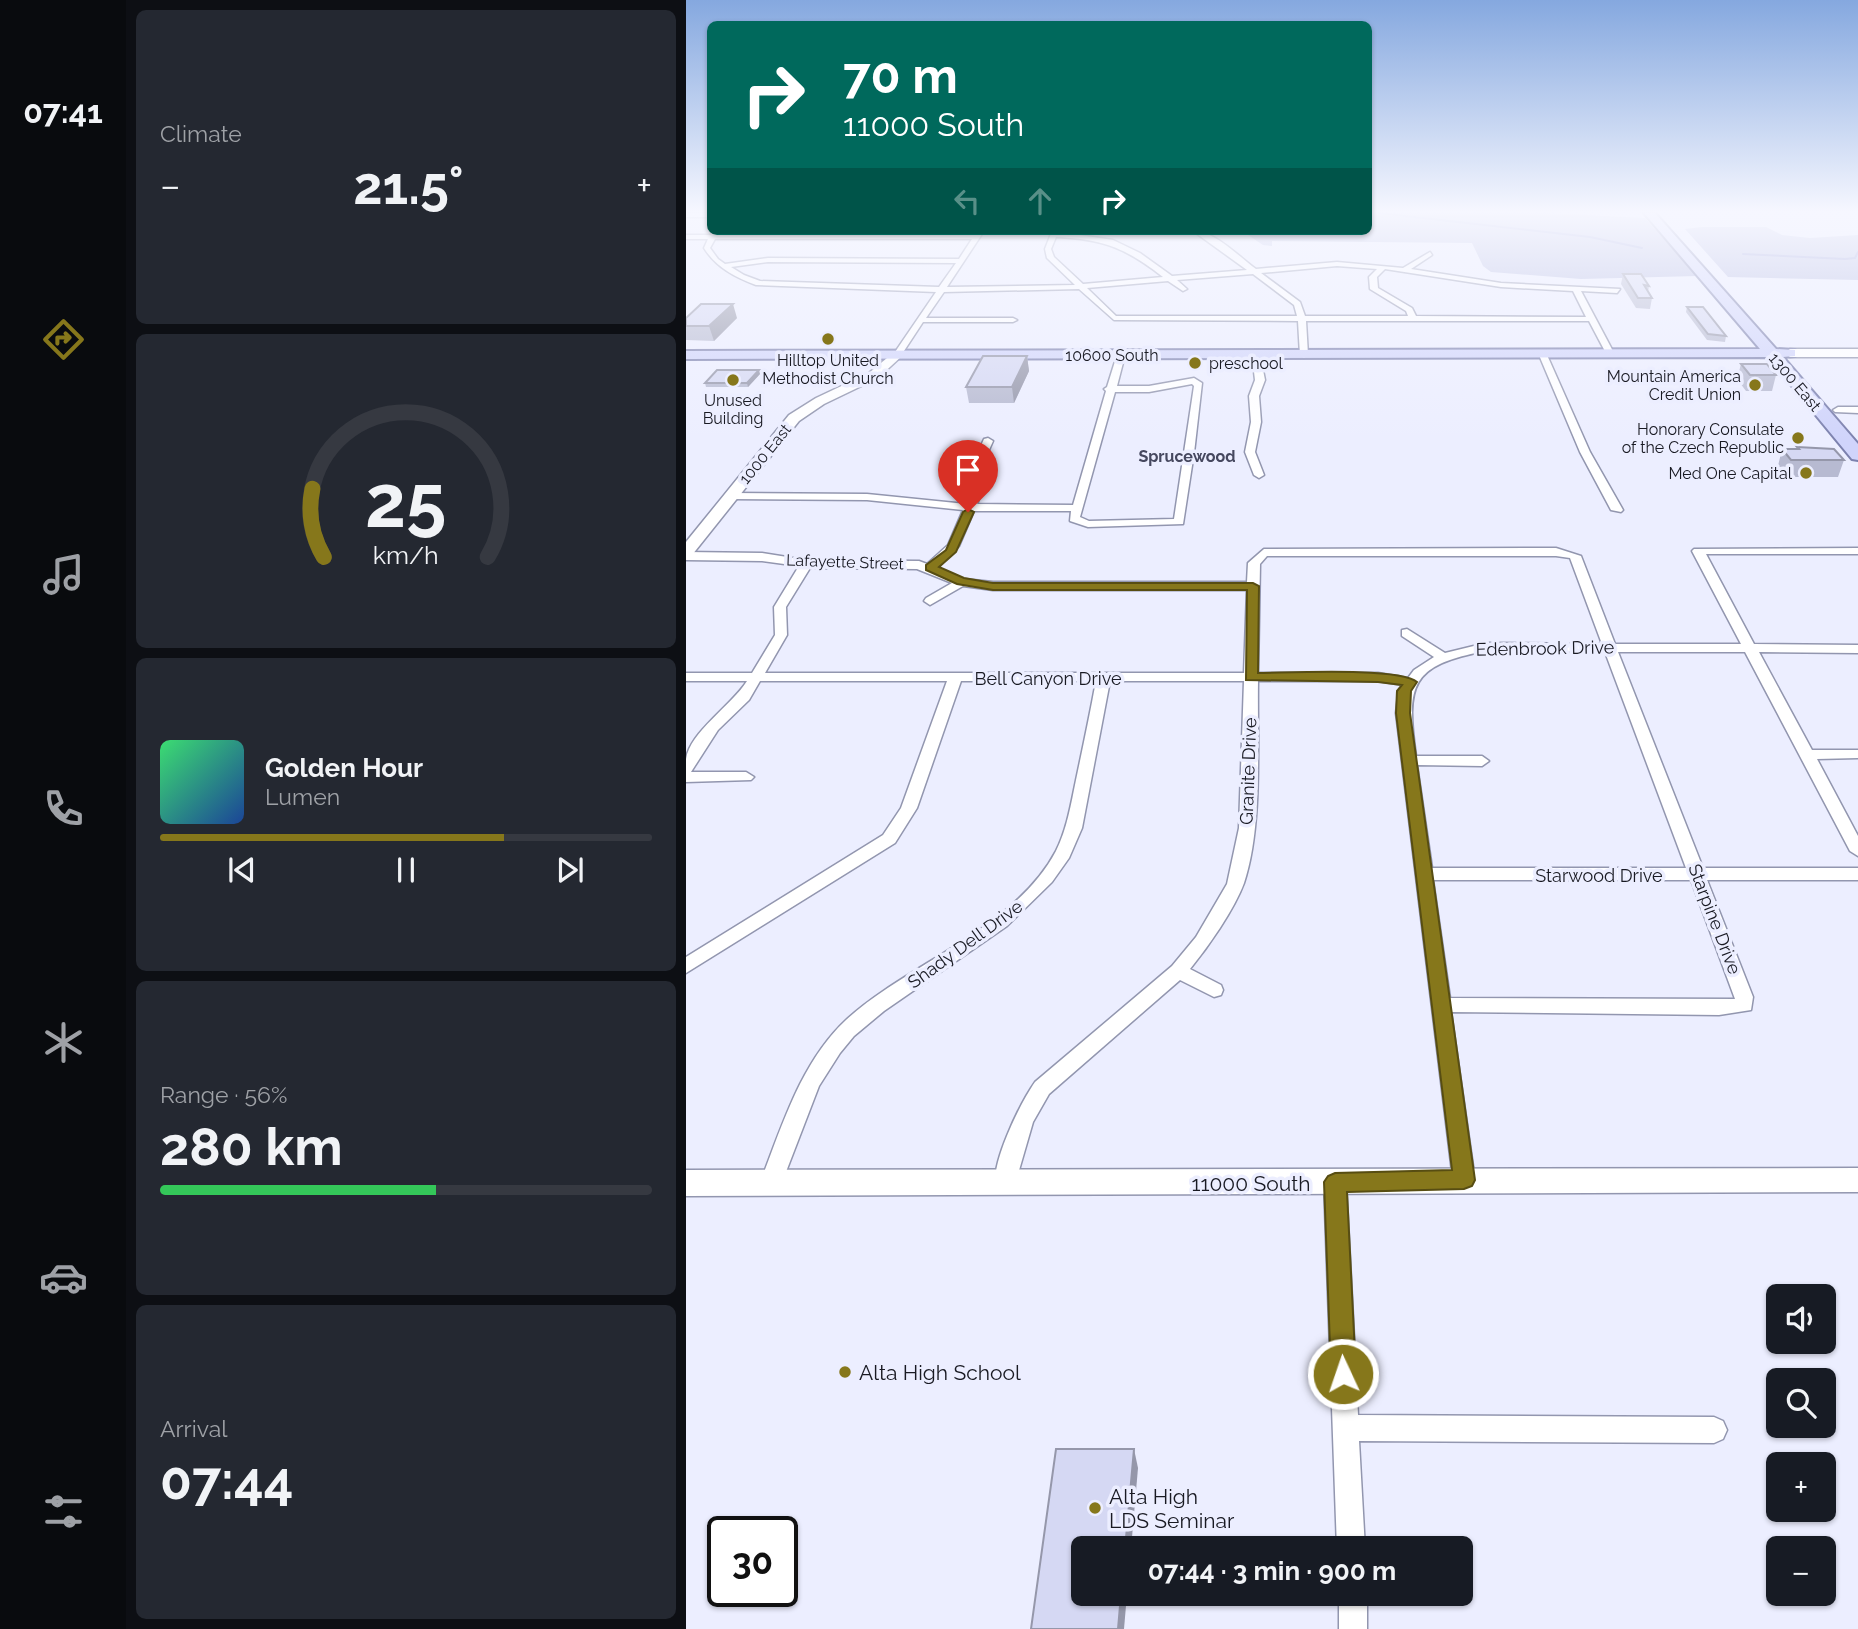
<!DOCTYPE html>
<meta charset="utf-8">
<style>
:root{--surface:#171b24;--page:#242831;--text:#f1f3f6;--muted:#9ea1a6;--line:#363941;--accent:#86771b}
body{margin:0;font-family:Raleway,sans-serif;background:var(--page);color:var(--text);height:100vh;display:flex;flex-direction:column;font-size:26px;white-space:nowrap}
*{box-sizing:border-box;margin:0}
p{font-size:23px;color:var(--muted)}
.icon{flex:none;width:38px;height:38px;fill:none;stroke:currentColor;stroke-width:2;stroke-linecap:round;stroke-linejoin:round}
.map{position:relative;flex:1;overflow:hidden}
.panel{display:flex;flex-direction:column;gap:10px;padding:10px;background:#0d0f14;width:560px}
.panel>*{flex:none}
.guide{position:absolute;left:21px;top:21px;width:665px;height:214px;border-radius:10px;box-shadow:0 2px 5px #0004;background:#00695c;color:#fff;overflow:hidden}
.tools{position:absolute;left:1080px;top:1284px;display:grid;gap:14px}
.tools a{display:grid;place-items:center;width:70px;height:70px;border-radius:10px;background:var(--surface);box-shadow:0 2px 5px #0004;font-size:35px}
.speed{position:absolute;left:21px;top:1516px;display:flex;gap:14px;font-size:35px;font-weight:700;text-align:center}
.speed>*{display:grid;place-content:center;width:91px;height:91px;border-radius:50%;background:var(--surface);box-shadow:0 2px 5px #0004;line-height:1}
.speed .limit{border:4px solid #111;border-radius:10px;background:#fff;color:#111}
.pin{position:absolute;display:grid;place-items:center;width:60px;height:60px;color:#fff;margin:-72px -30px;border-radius:50% 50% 50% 0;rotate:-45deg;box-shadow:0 0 7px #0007}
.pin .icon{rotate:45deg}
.me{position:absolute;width:77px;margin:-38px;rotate:357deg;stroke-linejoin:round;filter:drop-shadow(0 0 5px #0008)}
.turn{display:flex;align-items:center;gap:24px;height:147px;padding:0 21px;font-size:32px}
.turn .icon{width:91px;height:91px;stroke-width:2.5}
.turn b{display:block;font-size:49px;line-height:60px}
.lanes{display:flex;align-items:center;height:66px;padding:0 21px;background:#0003;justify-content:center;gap:35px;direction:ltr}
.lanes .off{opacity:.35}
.big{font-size:52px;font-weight:700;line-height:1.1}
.panel .card{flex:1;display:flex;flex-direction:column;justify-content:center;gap:10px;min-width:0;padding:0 24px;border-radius:10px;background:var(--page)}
.panel .dial{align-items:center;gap:0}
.dial svg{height:182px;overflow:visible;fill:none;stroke:var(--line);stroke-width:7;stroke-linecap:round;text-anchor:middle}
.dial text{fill:var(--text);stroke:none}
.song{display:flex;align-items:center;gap:21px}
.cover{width:84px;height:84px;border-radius:10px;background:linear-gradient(135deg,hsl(140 70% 55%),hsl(220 70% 35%))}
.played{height:7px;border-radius:4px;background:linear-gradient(90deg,var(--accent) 70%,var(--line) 70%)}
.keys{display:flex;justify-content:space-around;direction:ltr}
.heat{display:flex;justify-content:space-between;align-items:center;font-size:38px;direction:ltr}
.charge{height:10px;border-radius:5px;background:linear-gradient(90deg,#34c759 56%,var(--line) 0)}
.trip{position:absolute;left:385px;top:1536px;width:402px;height:70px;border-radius:10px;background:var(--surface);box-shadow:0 2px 5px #0004;font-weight:700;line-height:70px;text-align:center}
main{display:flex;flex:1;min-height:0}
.menu{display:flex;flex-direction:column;width:126px;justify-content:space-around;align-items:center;background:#090b0e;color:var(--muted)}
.menu .icon{width:49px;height:49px}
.menu .selected{color:var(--accent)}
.menu b{font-size:32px;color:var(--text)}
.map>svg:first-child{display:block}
.green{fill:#b5bae0}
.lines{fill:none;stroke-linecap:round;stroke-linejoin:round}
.stream{stroke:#9096d2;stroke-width:2}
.minor-casing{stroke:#9296af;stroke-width:3}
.tertiary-casing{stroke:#9296af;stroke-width:3}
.secondary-casing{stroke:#9296af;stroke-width:3}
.primary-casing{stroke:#7c81ae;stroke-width:4}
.minor{fill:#fff;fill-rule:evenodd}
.tertiary{fill:#fff;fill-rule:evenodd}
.secondary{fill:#fff;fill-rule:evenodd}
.primary{fill:#d0d4fb;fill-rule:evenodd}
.wall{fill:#b7bad1}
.shaded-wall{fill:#9597aa}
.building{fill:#d5d8f3;stroke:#9597aa;stroke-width:2}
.route{fill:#86771b;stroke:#574d12;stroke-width:2}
.poi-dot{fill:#86771b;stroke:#eceeff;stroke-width:2.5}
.labels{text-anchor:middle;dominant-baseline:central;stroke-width:7;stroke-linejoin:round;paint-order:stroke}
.far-street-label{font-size:16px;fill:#191a23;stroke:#eceeff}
.far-poi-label{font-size:16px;fill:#191a23;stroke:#eceeff;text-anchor:end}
.far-neighbourhood-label{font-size:16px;font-weight:bold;fill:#46485f;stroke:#eceeff}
.street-label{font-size:18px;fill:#191a23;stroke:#eceeff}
.near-street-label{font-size:21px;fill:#191a23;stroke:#eceeff}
.near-poi-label{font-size:21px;fill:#191a23;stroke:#eceeff;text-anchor:start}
</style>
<main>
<nav class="menu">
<b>07:41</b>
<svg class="icon selected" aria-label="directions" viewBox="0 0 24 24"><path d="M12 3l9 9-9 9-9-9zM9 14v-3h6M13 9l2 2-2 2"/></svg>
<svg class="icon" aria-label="music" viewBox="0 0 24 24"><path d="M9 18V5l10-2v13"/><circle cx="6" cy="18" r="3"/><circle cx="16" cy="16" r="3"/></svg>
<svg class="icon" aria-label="phone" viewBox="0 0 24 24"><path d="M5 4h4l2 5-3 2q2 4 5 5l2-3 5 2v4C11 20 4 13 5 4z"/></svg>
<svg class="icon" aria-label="climate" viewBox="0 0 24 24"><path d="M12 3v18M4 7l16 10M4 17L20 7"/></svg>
<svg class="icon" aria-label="car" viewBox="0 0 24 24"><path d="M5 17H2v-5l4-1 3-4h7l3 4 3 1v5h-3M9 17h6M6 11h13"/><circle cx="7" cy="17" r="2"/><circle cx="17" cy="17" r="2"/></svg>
<svg class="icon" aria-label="filters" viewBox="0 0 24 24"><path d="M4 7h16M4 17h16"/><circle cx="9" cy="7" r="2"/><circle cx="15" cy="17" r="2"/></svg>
</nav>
<section class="panel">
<div class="card"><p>Climate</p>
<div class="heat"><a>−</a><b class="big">21.5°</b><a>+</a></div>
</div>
<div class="card dial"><svg viewBox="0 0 100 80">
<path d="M14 69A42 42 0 1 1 86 69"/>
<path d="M14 69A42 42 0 0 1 9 39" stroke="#86771b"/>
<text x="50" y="56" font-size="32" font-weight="700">25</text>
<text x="50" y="72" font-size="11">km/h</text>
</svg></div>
<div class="card">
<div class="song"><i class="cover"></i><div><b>Golden Hour</b><p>Lumen</p></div></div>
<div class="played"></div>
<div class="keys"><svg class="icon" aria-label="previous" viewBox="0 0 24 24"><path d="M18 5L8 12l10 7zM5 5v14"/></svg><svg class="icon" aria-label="pause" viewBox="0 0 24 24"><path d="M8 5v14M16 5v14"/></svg><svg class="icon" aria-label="next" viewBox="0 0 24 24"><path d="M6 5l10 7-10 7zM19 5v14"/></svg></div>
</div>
<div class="card"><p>Range · 56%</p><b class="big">280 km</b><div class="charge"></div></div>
<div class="card"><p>Arrival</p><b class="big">07:44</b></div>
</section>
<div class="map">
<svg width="1172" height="1629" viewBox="0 0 1172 1629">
<rect width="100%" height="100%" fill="#eceeff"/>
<g class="green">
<path d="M683 213H861L959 218 1011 276 895 279 805 272 797 266 786 243 586 241V246L577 245 556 231H682Z"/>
<path d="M1016 227H1080L1096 235 1124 238 1172 235V280L1042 277 999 229Z"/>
</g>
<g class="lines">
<g class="stream">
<path d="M693 213 904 237 956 248"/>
<path d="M1057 254 1159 259 1169 258 1172 252"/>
</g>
<defs>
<g id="minor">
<rect x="0" y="213" width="24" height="4"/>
<path d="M27 231H33L31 235H289L292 231H298L261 287 389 285 361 258 359 249 366 231 427 240 454 253 486 276 561 270 507 231C529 231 552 256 570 269L651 262 717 268 744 252 746 255 725 269 815 283 934 289 931 293 895 291 929 355 922 357 903 321H620L622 355 618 358 614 355 612 321 428 320 393 289 258 292 240 318H327L331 320 327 322H237L214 357 211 358 207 355 250 292 70 285C48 277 30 267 18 248L22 239H0V235H25ZM370 237C417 239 440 248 477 277L397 284 368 257 365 249ZM29 239H286L273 259 82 258 39 264 32 259 24 248ZM82 262 270 263 253 287 74 281 58 275 45 267ZM651 266 691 269 683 277 684 289 720 311 722 316H619L614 302 575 273ZM699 269 815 287 887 291 900 317 730 316 726 308 692 288 691 277ZM567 274 608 305 611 316H430L401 288 482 281 497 291 501 289 491 280Z"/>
<path d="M435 352 439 355 431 386H463L508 378 516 383 508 453 545 454 550 457 545 460 507 459 497 524 402 527 384 521 385 511H288L273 546 251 568 277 579 307 582H561L562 563 578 549 870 548 895 556 929 644H1055L1006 551 1008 549 1172 548V554H1020L1068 644 1172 645V653L1073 652 1126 750H1172V758L1131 759 1172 836V856L1164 851 1059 652H932L1017 868H1172V880H1021L1067 997 1065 1010 1033 1015 765 1012 789 1180 786 1187 778 1189 770 1187 767 1180 710 713 712 697 717 685 692 681H572C571 742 577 826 558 883 548 910 522 947 504 969L535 985 537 990 535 995 528 997 494 980 363 1094 347 1122 327 1191 319 1193 311 1191C301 1169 335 1102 349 1082L486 966 510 937 541 884 553 828 558 681H424L396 828 383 858 366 882 321 926 198 1011 168 1036 154 1053 133 1086 93 1190 85 1192 77 1190 74 1183C96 1126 115 1062 160 1020 222 963 329 929 370 851 381 829 385 804 390 780 397 747 404 714 410 681H275L231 808 209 843 0 973V957L197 835 215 808 261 681H74L63 700 32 730 5 772H60L68 777 65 780 0 782C0 775 0 766 0 759 4 732 46 705 61 681H0V673H66L89 635 88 607 113 566 76 561 0 560V552L76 553 120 560 233 561 241 564 262 545 277 510 181 500 45 499 40 496 45 493 181 494 280 504 292 478 293 450 298 439 302 438 307 441 303 450 302 478 291 504 387 505 420 391 418 389 421 387 431 355ZM506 384 508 386 488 519 403 521 394 517 429 392H463ZM581 556H870L884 558 916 644 800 643 759 653 721 629 716 630V636L748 657 728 670 722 678 692 673H572L574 564ZM124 568 231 569 266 583 240 598 238 601 244 605 277 586 307 590H561L558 673H79L101 635 100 607ZM800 651 919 652 1000 868H746L731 765 796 766 803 761 796 756H730C720 685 724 665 800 651ZM747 880H1005L1049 999 764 998Z"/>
<path d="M570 352 574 355 579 380 573 396 575 422 569 452 578 475 573 478 568 475 559 452 565 422 563 396 569 380 566 355Z"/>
<path d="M857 352 861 355 904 452 937 510 935 512 925 510 894 452 853 355Z"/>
<path d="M1152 407H1172V413L1149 412 1147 410Z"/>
<path d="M649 1173 657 1175 660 1182 672 1415 1028 1417 1037 1421 1041 1430 1037 1439 1028 1443 673 1441 679 1549H651L638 1182 641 1175Z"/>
<rect x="653" y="1594" width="28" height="35"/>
</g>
<g id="tertiary">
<path d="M207 353 217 355 192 378 138 404 113 421 6 555 0 557V542L103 415 130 398 183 373Z"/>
<path d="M1172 1168V1192L0 1196V1170Z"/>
</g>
<path id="secondary" d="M1172 349V357H1104L1098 353 1104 349Z"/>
<path id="primary" d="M958 213H969L1090 349 1109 350V356L1097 357 1172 444V460L1166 459 1082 357 0 359V351L1074 349Z"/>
</defs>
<use href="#minor" class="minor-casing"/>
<use href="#tertiary" class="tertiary-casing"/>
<use href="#secondary" class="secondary-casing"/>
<use href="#primary" class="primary-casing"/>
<use href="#minor" class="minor"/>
<use href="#tertiary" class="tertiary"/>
<use href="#secondary" class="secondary"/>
<use href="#primary" class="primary"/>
</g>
<g class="wall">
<path d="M937 274 963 286 962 292 966 298 964 309 950 308 935 284Z"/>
<path d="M1001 307 1040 336 1039 342 1021 340 1000 312Z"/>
<path d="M0 318H51L28 341 0 340Z"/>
<path d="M341 356 343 371 328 403H283L280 387Z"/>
<path d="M1055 364 1090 375 1086 391H1060L1051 379Z"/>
<path d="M74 374 62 387H20L19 383Z"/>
<path d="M1111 447 1158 460 1152 477H1100L1092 466 1096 449H1110Z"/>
</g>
<g class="shaded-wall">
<path d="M47 304 51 318 28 341 23 326Z"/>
<path d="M341 356 343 371 328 403 326 387Z"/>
<path d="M73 370 74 374 62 387 61 383Z"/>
<path d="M448 1449 452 1468 445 1549H439Z"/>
<path d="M435 1594H441L438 1629H432Z"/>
</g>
<g class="building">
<path d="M937 274H955L963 286 958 285 966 298H952Z"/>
<path d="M15 304H47L23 326H0V318Z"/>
<path d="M1001 307H1017L1040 336 1022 334Z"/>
<path d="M297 356H341L326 387H280Z"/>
<path d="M1055 364H1081L1090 375H1064Z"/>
<path d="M31 370H73L61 383H19Z"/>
<path d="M1111 447 1148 449 1158 460H1105L1096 449H1113Z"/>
<path d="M370 1449H448L439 1549H397V1594H435L432 1629H345Z"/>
</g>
<linearGradient id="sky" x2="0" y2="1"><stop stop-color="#85a8df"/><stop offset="0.48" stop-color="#f6f7ff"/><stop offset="1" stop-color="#f6f7ff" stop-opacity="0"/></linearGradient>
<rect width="1172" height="441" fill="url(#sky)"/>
<path class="route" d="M282 509 288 512 270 552 253 567 278 578 307 583H567L573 586 572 673C600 673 714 667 731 682L725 691 724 713 789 1180 786 1186 778 1189 661 1192 670 1374 666 1383 657 1386 649 1383 645 1374 638 1182 642 1176 649 1173 766 1170 710 713 711 691 716 685 692 682 560 680 561 590H307L271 584 240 570V565L260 550 277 512Z"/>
<g class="poi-dot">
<circle cx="142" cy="339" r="7"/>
<circle cx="509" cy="363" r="7"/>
<circle cx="47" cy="380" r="7"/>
<circle cx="1069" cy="385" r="7"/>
<circle cx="1112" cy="438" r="7"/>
<circle cx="1120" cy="473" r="7"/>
<circle cx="159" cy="1372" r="7"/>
<circle cx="409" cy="1508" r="7"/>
</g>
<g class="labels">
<g class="far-street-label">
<text x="426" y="355">10600 South</text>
<text transform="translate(1109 382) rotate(50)">1300 East</text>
<text transform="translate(79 454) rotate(-51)">1000 East</text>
<text transform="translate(159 562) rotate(2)">Lafayette Street</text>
</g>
<g class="far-poi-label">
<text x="142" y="360" text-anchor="middle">Hilltop United<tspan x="142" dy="18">Methodist Church</tspan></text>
<text x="523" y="363" text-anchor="start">preschool</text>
<text x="1055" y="376">Mountain America<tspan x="1055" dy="18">Credit Union</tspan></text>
<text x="47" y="400" text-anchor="middle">Unused<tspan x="47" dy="18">Building</tspan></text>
<text x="1098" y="429">Honorary Consulate<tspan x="1098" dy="18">of the Czech Republic</tspan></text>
<text x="1106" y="473">Med One Capital</text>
</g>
<g class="far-neighbourhood-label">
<text x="501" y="456">Sprucewood</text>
</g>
<g class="street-label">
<text transform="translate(859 648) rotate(-1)">Edenbrook Drive</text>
<text x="362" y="678">Bell Canyon Drive</text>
<text transform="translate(562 771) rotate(-88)">Granite Drive</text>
<text x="913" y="875">Starwood Drive</text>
<text transform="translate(1029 919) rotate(69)">Starpine Drive</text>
<text transform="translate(279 944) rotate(-36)">Shady Dell Drive</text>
</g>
<g class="near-street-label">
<text x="565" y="1183">11000 South</text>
</g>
<g class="near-poi-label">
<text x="173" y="1372">Alta High School</text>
<text x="423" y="1496">Alta High<tspan x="423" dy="24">LDS Seminar</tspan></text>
</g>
</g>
</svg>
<div class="tools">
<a><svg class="icon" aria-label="sound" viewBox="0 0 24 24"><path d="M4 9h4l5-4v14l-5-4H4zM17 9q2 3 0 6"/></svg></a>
<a><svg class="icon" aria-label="search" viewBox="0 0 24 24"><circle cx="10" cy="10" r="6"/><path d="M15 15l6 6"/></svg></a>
<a>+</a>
<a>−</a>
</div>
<div class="speed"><div class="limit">30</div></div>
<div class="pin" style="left:282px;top:512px;background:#d93025"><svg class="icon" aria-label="arrive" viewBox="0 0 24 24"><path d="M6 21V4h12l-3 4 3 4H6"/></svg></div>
<svg class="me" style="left:657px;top:1374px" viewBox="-20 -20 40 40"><circle r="17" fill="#86771b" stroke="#fff" stroke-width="3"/><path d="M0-11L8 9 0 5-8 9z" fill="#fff"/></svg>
<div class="trip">07:44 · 3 min · 900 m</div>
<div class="guide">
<div class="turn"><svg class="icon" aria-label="right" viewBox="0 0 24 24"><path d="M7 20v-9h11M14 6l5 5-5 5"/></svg><div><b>70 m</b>11000 South</div></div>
<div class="lanes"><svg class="icon off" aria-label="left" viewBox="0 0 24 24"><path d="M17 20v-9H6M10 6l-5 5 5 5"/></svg><svg class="icon off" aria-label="ahead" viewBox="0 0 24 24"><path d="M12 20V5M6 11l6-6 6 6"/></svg><svg class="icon" aria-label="right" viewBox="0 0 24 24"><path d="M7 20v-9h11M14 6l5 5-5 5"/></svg></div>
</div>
</div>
</main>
